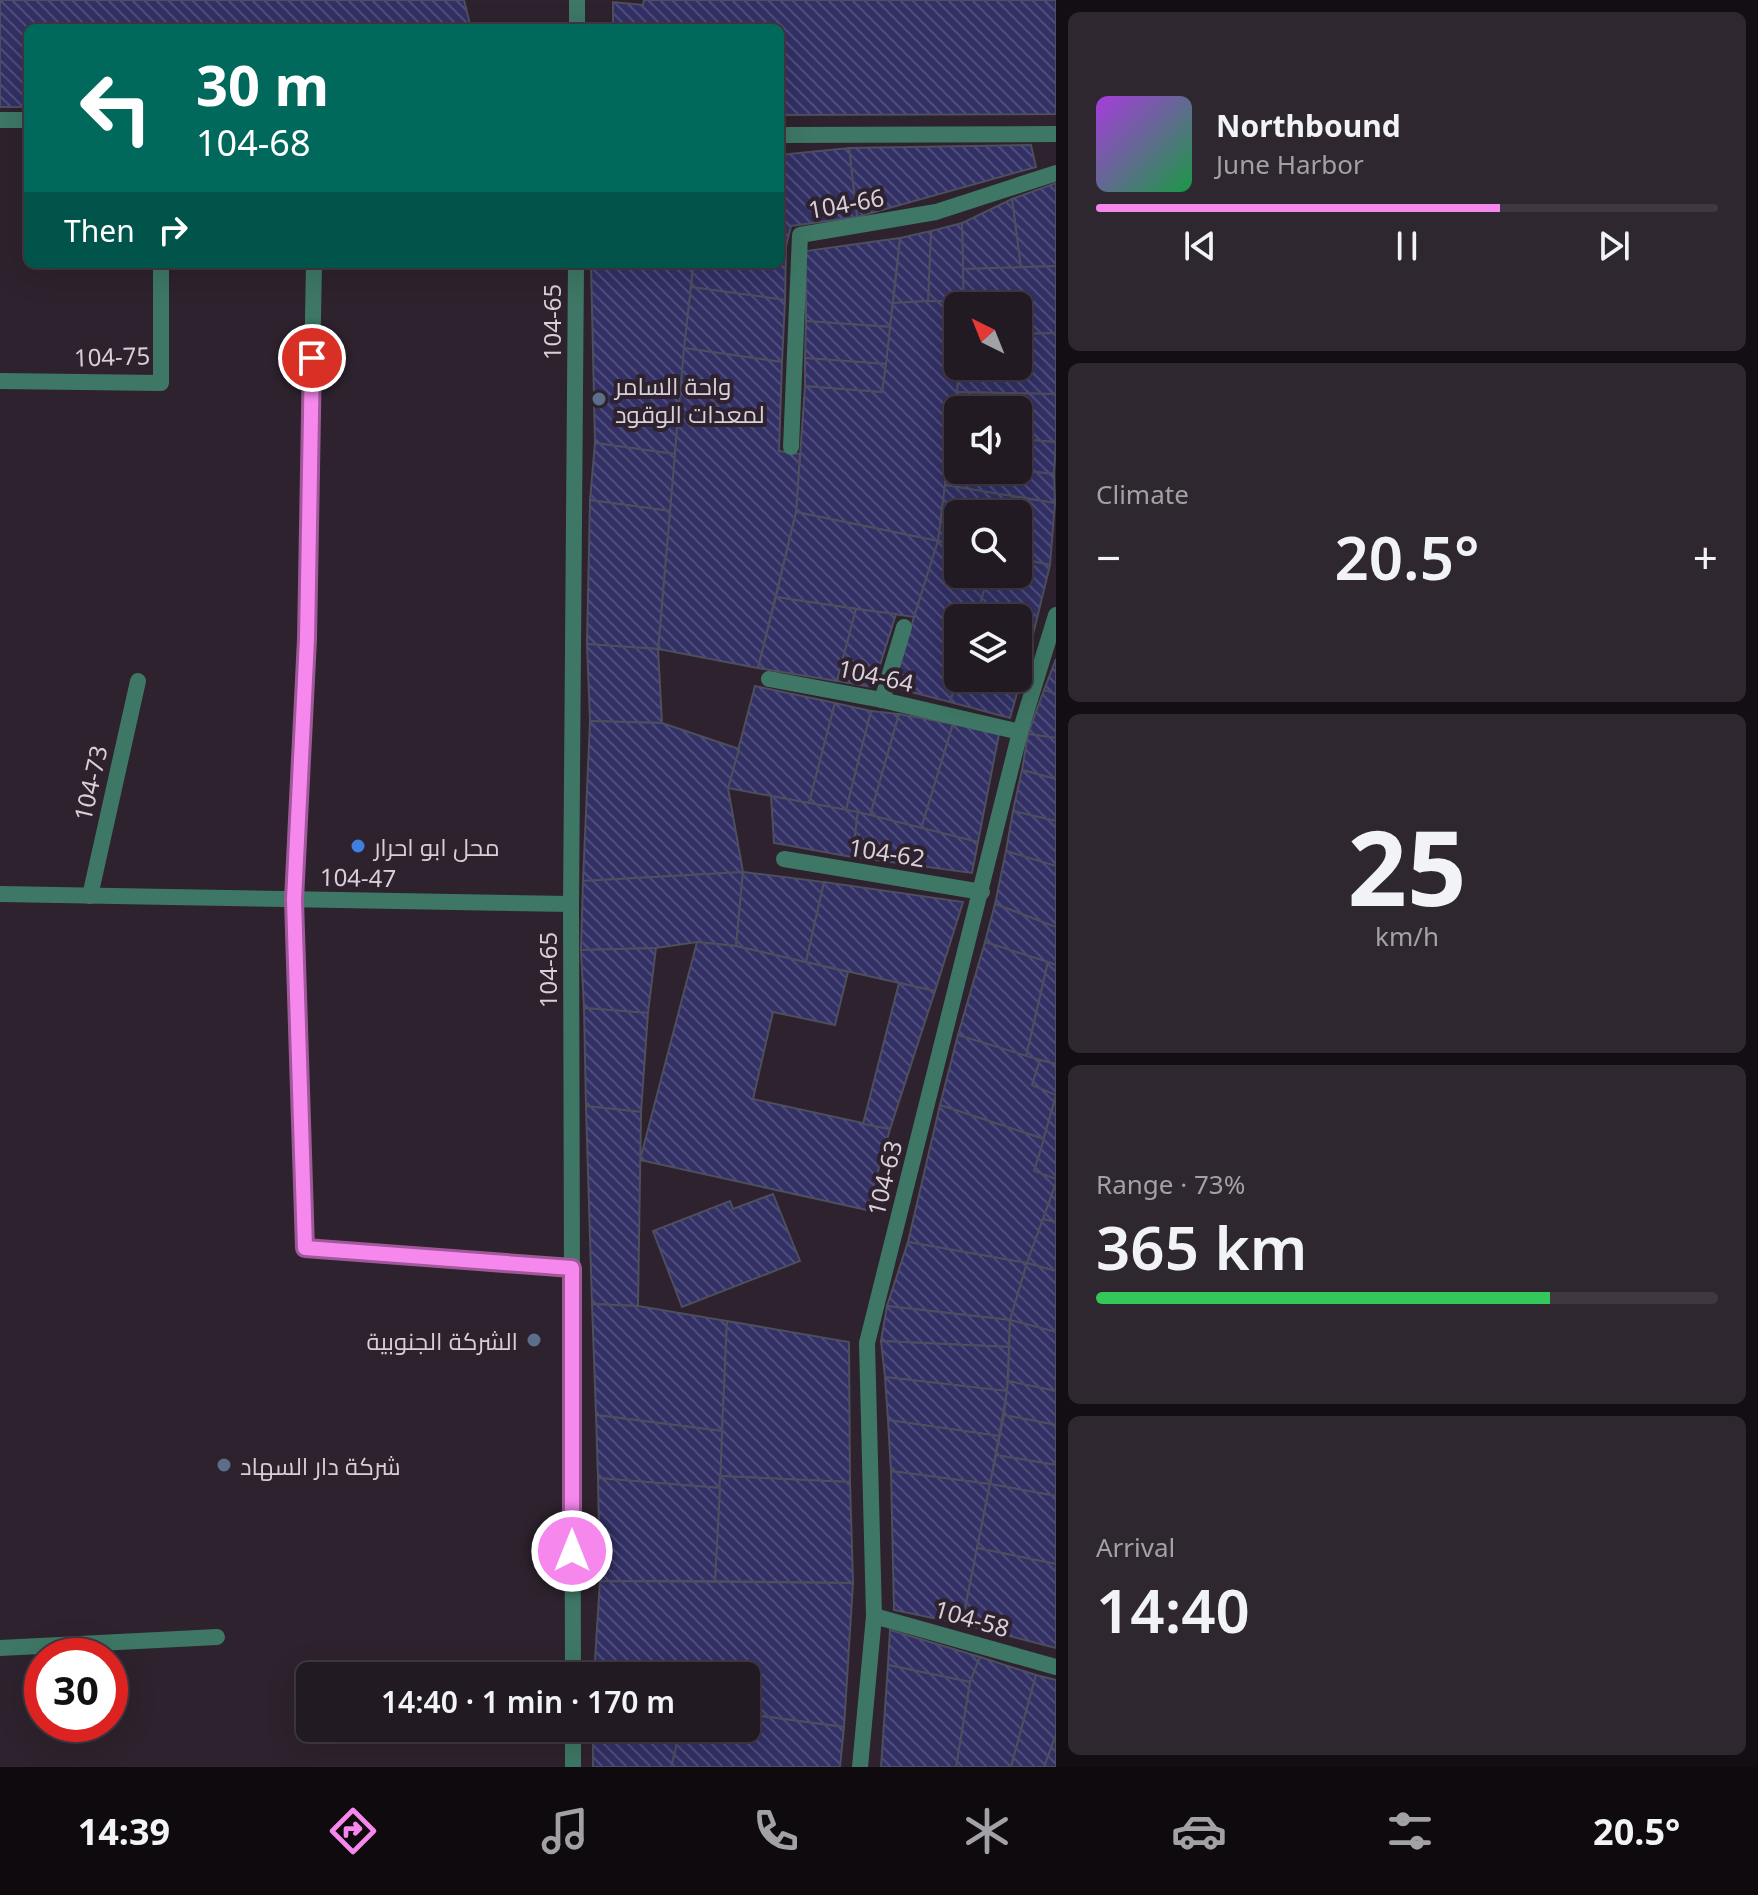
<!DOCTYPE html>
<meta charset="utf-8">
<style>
:root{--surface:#221a22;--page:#2e272f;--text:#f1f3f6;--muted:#a2a1a5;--line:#3f3840;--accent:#f688ed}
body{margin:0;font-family:"Noto Sans",Cairo,sans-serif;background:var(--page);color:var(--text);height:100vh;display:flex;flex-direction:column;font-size:30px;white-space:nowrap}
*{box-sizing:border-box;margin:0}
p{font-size:26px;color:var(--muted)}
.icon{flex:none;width:44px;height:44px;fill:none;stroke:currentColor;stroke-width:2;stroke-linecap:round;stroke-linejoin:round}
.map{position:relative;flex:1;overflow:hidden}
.sheet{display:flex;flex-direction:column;gap:12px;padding:12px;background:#130e13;width:702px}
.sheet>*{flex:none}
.banner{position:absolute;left:24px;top:24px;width:760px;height:244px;border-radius:12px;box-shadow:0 8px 32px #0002,0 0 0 2px var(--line);background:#00695c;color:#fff;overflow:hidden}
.needle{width:52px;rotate:317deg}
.tools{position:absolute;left:944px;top:292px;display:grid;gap:16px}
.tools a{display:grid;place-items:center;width:88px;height:88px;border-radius:12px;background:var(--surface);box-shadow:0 8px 32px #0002,0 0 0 2px var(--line);font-size:40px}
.speed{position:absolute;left:24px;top:1638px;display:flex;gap:16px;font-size:40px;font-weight:700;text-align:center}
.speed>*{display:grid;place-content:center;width:104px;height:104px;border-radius:50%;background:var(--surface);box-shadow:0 8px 32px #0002,0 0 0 2px var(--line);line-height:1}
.speed .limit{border:12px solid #d22;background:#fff;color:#111}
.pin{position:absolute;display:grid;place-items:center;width:68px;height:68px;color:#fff;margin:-34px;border:4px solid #fff;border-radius:50%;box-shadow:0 2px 8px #0007}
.me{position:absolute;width:88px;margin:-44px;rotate:0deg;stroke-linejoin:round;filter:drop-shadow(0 0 6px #0008)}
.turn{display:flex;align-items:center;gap:28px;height:168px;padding:0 40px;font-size:36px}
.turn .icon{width:104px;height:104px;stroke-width:2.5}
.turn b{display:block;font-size:56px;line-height:68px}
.then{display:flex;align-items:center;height:76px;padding:0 40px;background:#0003;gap:16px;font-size:30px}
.big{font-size:60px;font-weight:600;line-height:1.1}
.sheet .tile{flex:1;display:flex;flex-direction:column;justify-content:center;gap:12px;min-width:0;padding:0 28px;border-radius:12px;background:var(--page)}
.sheet .dial{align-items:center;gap:0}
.dial b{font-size:104px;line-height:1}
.song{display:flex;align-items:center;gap:24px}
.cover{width:96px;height:96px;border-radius:12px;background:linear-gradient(135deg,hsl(280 70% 55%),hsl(140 70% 35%))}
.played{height:8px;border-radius:4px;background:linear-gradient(90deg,var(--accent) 65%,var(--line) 65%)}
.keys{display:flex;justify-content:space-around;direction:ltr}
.heat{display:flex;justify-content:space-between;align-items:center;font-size:44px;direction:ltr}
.charge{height:12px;border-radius:6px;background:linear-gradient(90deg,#34c759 73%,var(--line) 0)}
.trip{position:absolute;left:296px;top:1662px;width:464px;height:80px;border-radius:12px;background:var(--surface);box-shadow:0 8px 32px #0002,0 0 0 2px var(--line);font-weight:600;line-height:80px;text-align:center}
.menu{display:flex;height:128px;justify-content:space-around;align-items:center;background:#0e0a0e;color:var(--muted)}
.menu .icon{width:56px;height:56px}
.menu .active{color:var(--accent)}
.menu b{font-size:36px;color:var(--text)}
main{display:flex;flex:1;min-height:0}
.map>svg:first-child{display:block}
.building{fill:url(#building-back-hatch);stroke:#4d4e5e;stroke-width:2}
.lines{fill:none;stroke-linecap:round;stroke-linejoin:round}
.lane{stroke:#3e7765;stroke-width:16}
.street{stroke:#3e7765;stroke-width:16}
.route-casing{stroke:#a0589a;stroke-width:20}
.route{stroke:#f688ed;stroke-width:14}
.service-dot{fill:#5c6f8a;stroke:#2d222d;stroke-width:3}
.shop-dot{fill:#3f7fe0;stroke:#2d222d;stroke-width:3}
.labels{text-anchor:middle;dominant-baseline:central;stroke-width:8;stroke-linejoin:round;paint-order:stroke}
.street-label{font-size:24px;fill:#d8d0d8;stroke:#2d222d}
.poi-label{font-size:24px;fill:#d8d0d8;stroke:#2d222d;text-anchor:start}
</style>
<main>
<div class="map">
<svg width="1056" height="1767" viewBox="0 0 1056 1767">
<defs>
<pattern id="building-back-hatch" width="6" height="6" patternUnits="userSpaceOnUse" patternTransform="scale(2)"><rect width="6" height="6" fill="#323065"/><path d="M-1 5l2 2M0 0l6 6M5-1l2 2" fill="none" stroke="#4f4d7a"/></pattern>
</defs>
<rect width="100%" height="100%" fill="#2d222d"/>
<g class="building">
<path d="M0 0H464L471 28H28V107H0Z"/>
<path d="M644 0H1056V114L780 115V28H613V2L643 5Z"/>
<path d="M1031 145 1036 167 857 217 849 148Z"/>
<path d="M849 148 857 217 791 226 786 246 780 245V155Z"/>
<path d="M1056 183V266L1021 268 1012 199Z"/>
<path d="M1012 199 1021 268 963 269 962 223Z"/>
<path d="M962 223 964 301H928L931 231Z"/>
<path d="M931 231 928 301 893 303 900 238Z"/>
<path d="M900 238 890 327 806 321V251Z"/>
<path d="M780 245 786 246 785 300 691 287 693 264H780Z"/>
<path d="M591 264H693L675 454 595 443Z"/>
<path d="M1056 266V333L1018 334V306H964L963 269Z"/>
<path d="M691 287 785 300 782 362 684 348Z"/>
<path d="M928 301 962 302 963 306H958V366H960L938 541 796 512 805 386 882 392 893 303Z"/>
<path d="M806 321 890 327 886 364 805 358Z"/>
<path d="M1056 333V394L957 392 960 366H1018V334Z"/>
<path d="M684 348 782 362 779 451 800 454 796 512 758 668 658 649Z"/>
<path d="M805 358 886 364 882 392 805 386Z"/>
<path d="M957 392 1056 394V442L1018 439V410H958V434H951Z"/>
<path d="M951 434H958V462L948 461Z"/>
<path d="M1018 439 1056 442 1054 474 1018 470Z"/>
<path d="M595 443 675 454 670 511 590 500Z"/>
<path d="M948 461 958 462V470H1018L1054 474 1055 503 945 485Z"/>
<path d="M945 485 1055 503 1050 565 1018 558V514H958V545L938 541Z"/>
<path d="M590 500 670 511 658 649 587 644Z"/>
<path d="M796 512 938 541 914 617 776 597Z"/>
<path d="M938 541 958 545V574H989L976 618H958V677L950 702 892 687Z"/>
<path d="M1018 558 1050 565 1030 647 1018 644V618H976L989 574H1018Z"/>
<path d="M776 597 856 609 837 681 758 668Z"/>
<path d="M856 609 896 614 873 687 837 681Z"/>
<path d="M587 644 658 649 662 723 590 721Z"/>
<path d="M1018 644 1030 647 1010 718 950 702 958 677 1018 678Z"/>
<path d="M1056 659V694L1044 690Z"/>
<path d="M755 686 835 703 809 803 728 788Z"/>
<path d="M1044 690 1056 694V738L1028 734Z"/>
<path d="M835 703 871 711 846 810 809 803Z"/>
<path d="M871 711 899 714 870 816 846 810Z"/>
<path d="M899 714 953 724 921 829 870 816Z"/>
<path d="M590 721 662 723 739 749 728 788 743 872 583 881Z"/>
<path d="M953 724 999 734 978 842 921 829Z"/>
<path d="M1028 734 1056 738V779L1022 770Z"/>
<path d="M1022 770 1056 779V821L1013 811Z"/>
<path d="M771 796 858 812 852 857 774 843Z"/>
<path d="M1013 811 1056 821V866L1006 851Z"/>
<path d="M858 812 978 842 972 873 852 857Z"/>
<path d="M1006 851 1056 866V927L995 904Z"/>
<path d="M743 872 736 946 697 942 656 948 581 950 583 881Z"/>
<path d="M743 872 824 882 806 962 736 946Z"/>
<path d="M824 882 963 902 935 991 806 962Z"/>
<path d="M995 904 1056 927V965L985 942Z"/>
<path d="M697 942 736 946 848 972 835 1025 773 1012 753 1099 890 1129 867 1210 640 1160Z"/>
<path d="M985 942 1048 962 1026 1057 958 1035Z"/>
<path d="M656 948 648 1013 584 1008 581 950Z"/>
<path d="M1048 962 1056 965V1064L1026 1057Z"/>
<path d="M899 983 935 991 890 1129 863 1124Z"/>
<path d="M584 1008 648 1013 641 1112 586 1106Z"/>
<path d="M958 1035 1040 1060 1032 1085 1056 1095 1044 1139 940 1105Z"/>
<path d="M1040 1060 1056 1064V1095L1032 1085Z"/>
<path d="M1056 1096V1179L1034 1171Z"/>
<path d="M940 1105 1044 1139 1034 1171 1056 1179V1183L1027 1263 908 1242Z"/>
<path d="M586 1106 641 1112 638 1306 592 1304Z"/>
<path d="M1056 1183V1222L1043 1219Z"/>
<path d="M773 1194 800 1261 682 1307 653 1231 730 1201 733 1209Z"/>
<path d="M1043 1219 1056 1222V1271L1027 1263Z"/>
<path d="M908 1242 1027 1263 1010 1320 887 1306Z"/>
<path d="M1027 1263 1056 1271V1332L1010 1320Z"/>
<path d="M592 1304 638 1306 727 1321 722 1431 596 1415Z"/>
<path d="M887 1306 1010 1320 1009 1347 881 1341Z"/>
<path d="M1010 1320 1056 1332V1391L1008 1381Z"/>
<path d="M727 1321 849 1342 850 1482 720 1476Z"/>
<path d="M881 1341 1009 1347 1007 1391 885 1377Z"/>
<path d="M885 1377 1007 1391 999 1436 888 1420Z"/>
<path d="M1008 1381 1056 1391V1425L1004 1415Z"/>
<path d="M596 1415 722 1431 720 1488 598 1478Z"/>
<path d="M1004 1415 1056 1425V1465L996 1455Z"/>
<path d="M888 1420 999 1436 990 1484 891 1471Z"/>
<path d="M996 1455 1056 1465V1496L990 1484Z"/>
<path d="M891 1471 990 1484 962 1624 894 1610Z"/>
<path d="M720 1476 850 1482 853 1583 715 1581Z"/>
<path d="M598 1478 720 1488 715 1581H600Z"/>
<path d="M990 1484 1056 1496V1564L977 1548Z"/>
<path d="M977 1548 1056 1564V1648L962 1624Z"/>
<path d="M600 1581 853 1583 844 1727 746 1714V1676H594Z"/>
<path d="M890 1630 980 1657 970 1682 888 1665Z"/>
<path d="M980 1657 1036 1675 1011 1767H956L970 1682Z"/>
<path d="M888 1665 970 1682 956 1767H881Z"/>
<path d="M1036 1675 1056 1680V1735L1044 1767H1011Z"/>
<path d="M746 1714 844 1727 840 1767H671L681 1728H746Z"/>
<path d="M593 1728H681L671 1767H593Z"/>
<path d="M1056 1735V1767H1044Z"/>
</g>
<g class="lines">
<g class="lane">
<path d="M0 120H28"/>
<path d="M780 135 1056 134"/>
<path d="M0 381 161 383V264"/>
<path d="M791 447 800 235 936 212 1056 173"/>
<path d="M769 679 882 700 1020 732"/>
<path d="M882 700 904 627"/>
<path d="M784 859 982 892"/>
<path d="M90 896 138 681"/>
<path d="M294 900 307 639 314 264"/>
<path d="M874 1616 1056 1667"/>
<path d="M0 1648 217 1637"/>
<path d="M860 1767 874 1616 867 1343 1020 732 1056 615"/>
</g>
<g class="street">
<path d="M577 28V0"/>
<path d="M0 894 571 904"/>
<path d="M294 900 305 1248 572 1268"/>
<path d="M573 1676 571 904 576 264"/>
<path d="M573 1728V1767"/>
</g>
</g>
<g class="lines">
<defs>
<path id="route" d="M312 358 307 639 294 900 305 1248 572 1268V1551"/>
</defs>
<use href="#route" class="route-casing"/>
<use href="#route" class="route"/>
</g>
<g class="service-dot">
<circle cx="599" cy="399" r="8"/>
<circle cx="534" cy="1340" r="8"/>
<circle cx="224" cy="1465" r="8"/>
</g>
<circle class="shop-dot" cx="358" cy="846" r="8"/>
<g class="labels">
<g class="street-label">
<text transform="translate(846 203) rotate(-10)">104-66</text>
<text transform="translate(551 322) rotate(-90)">104-65</text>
<text transform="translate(112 356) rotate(-2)">104-75</text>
<text transform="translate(876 675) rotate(12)">104-64</text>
<text transform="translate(90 783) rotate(-77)">104-73</text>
<text transform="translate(887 852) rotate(9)">104-62</text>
<text transform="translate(358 877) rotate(1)">104-47</text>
<text transform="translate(547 970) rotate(-90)">104-65</text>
<text transform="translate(884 1178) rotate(-76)">104-63</text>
<text transform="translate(972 1618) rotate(16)">104-58</text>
</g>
<g class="poi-label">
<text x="615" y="385">واحة السامر<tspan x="615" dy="28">لمعدات الوقود</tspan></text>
<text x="374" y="846">محل ابو احرار</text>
<text x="518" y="1340" text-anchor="end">الشركة الجنوبية</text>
<text x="240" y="1465">شركة دار السهاد</text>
</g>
</g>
</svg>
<div class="tools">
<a><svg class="needle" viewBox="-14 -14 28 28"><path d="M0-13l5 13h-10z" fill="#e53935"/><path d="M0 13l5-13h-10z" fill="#a2a1a5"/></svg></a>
<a><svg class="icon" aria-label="sound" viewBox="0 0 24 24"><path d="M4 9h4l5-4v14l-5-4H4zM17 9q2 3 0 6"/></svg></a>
<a><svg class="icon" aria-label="search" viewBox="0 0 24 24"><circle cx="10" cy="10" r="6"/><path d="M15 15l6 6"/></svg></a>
<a><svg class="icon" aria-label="layers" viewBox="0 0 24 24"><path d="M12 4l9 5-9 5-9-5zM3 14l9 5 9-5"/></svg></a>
</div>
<div class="speed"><div class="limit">30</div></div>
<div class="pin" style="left:312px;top:358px;background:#d93025"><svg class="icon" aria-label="arrive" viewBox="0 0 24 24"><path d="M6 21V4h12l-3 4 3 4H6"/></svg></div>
<svg class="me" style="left:572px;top:1551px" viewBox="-20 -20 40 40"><circle r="17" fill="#f688ed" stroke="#fff" stroke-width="3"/><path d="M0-11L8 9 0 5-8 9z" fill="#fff"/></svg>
<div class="trip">14:40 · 1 min · 170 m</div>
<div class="banner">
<div class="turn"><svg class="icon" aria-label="left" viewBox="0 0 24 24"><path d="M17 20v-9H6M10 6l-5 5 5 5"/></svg><div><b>30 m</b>104-68</div></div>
<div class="then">Then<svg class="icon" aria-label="right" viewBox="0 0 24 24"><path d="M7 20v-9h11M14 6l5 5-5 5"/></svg></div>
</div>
</div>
<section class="sheet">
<div class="tile">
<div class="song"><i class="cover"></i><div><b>Northbound</b><p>June Harbor</p></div></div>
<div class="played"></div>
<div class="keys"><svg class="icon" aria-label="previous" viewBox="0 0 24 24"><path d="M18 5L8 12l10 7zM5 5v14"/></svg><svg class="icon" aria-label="pause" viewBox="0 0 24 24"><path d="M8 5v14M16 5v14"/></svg><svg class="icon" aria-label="next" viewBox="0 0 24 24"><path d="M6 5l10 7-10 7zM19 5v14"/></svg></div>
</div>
<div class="tile"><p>Climate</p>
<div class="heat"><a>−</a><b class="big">20.5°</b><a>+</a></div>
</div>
<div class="tile dial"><b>25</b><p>km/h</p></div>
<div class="tile"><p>Range · 73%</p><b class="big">365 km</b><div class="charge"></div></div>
<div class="tile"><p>Arrival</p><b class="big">14:40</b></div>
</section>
</main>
<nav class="menu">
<b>14:39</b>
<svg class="icon active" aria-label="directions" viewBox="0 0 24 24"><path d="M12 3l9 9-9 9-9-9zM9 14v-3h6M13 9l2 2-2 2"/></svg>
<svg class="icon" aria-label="music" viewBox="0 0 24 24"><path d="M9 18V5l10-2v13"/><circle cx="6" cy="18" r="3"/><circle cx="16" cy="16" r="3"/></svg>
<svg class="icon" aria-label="phone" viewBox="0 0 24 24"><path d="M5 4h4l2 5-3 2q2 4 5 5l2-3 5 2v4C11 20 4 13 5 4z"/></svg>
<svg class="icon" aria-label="climate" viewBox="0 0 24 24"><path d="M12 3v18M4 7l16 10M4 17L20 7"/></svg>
<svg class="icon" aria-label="car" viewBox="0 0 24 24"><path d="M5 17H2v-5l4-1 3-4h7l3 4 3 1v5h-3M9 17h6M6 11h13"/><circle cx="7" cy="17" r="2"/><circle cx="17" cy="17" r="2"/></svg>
<svg class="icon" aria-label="filters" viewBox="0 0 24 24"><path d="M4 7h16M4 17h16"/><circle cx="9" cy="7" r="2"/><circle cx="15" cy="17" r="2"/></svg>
<b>20.5°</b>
</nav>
